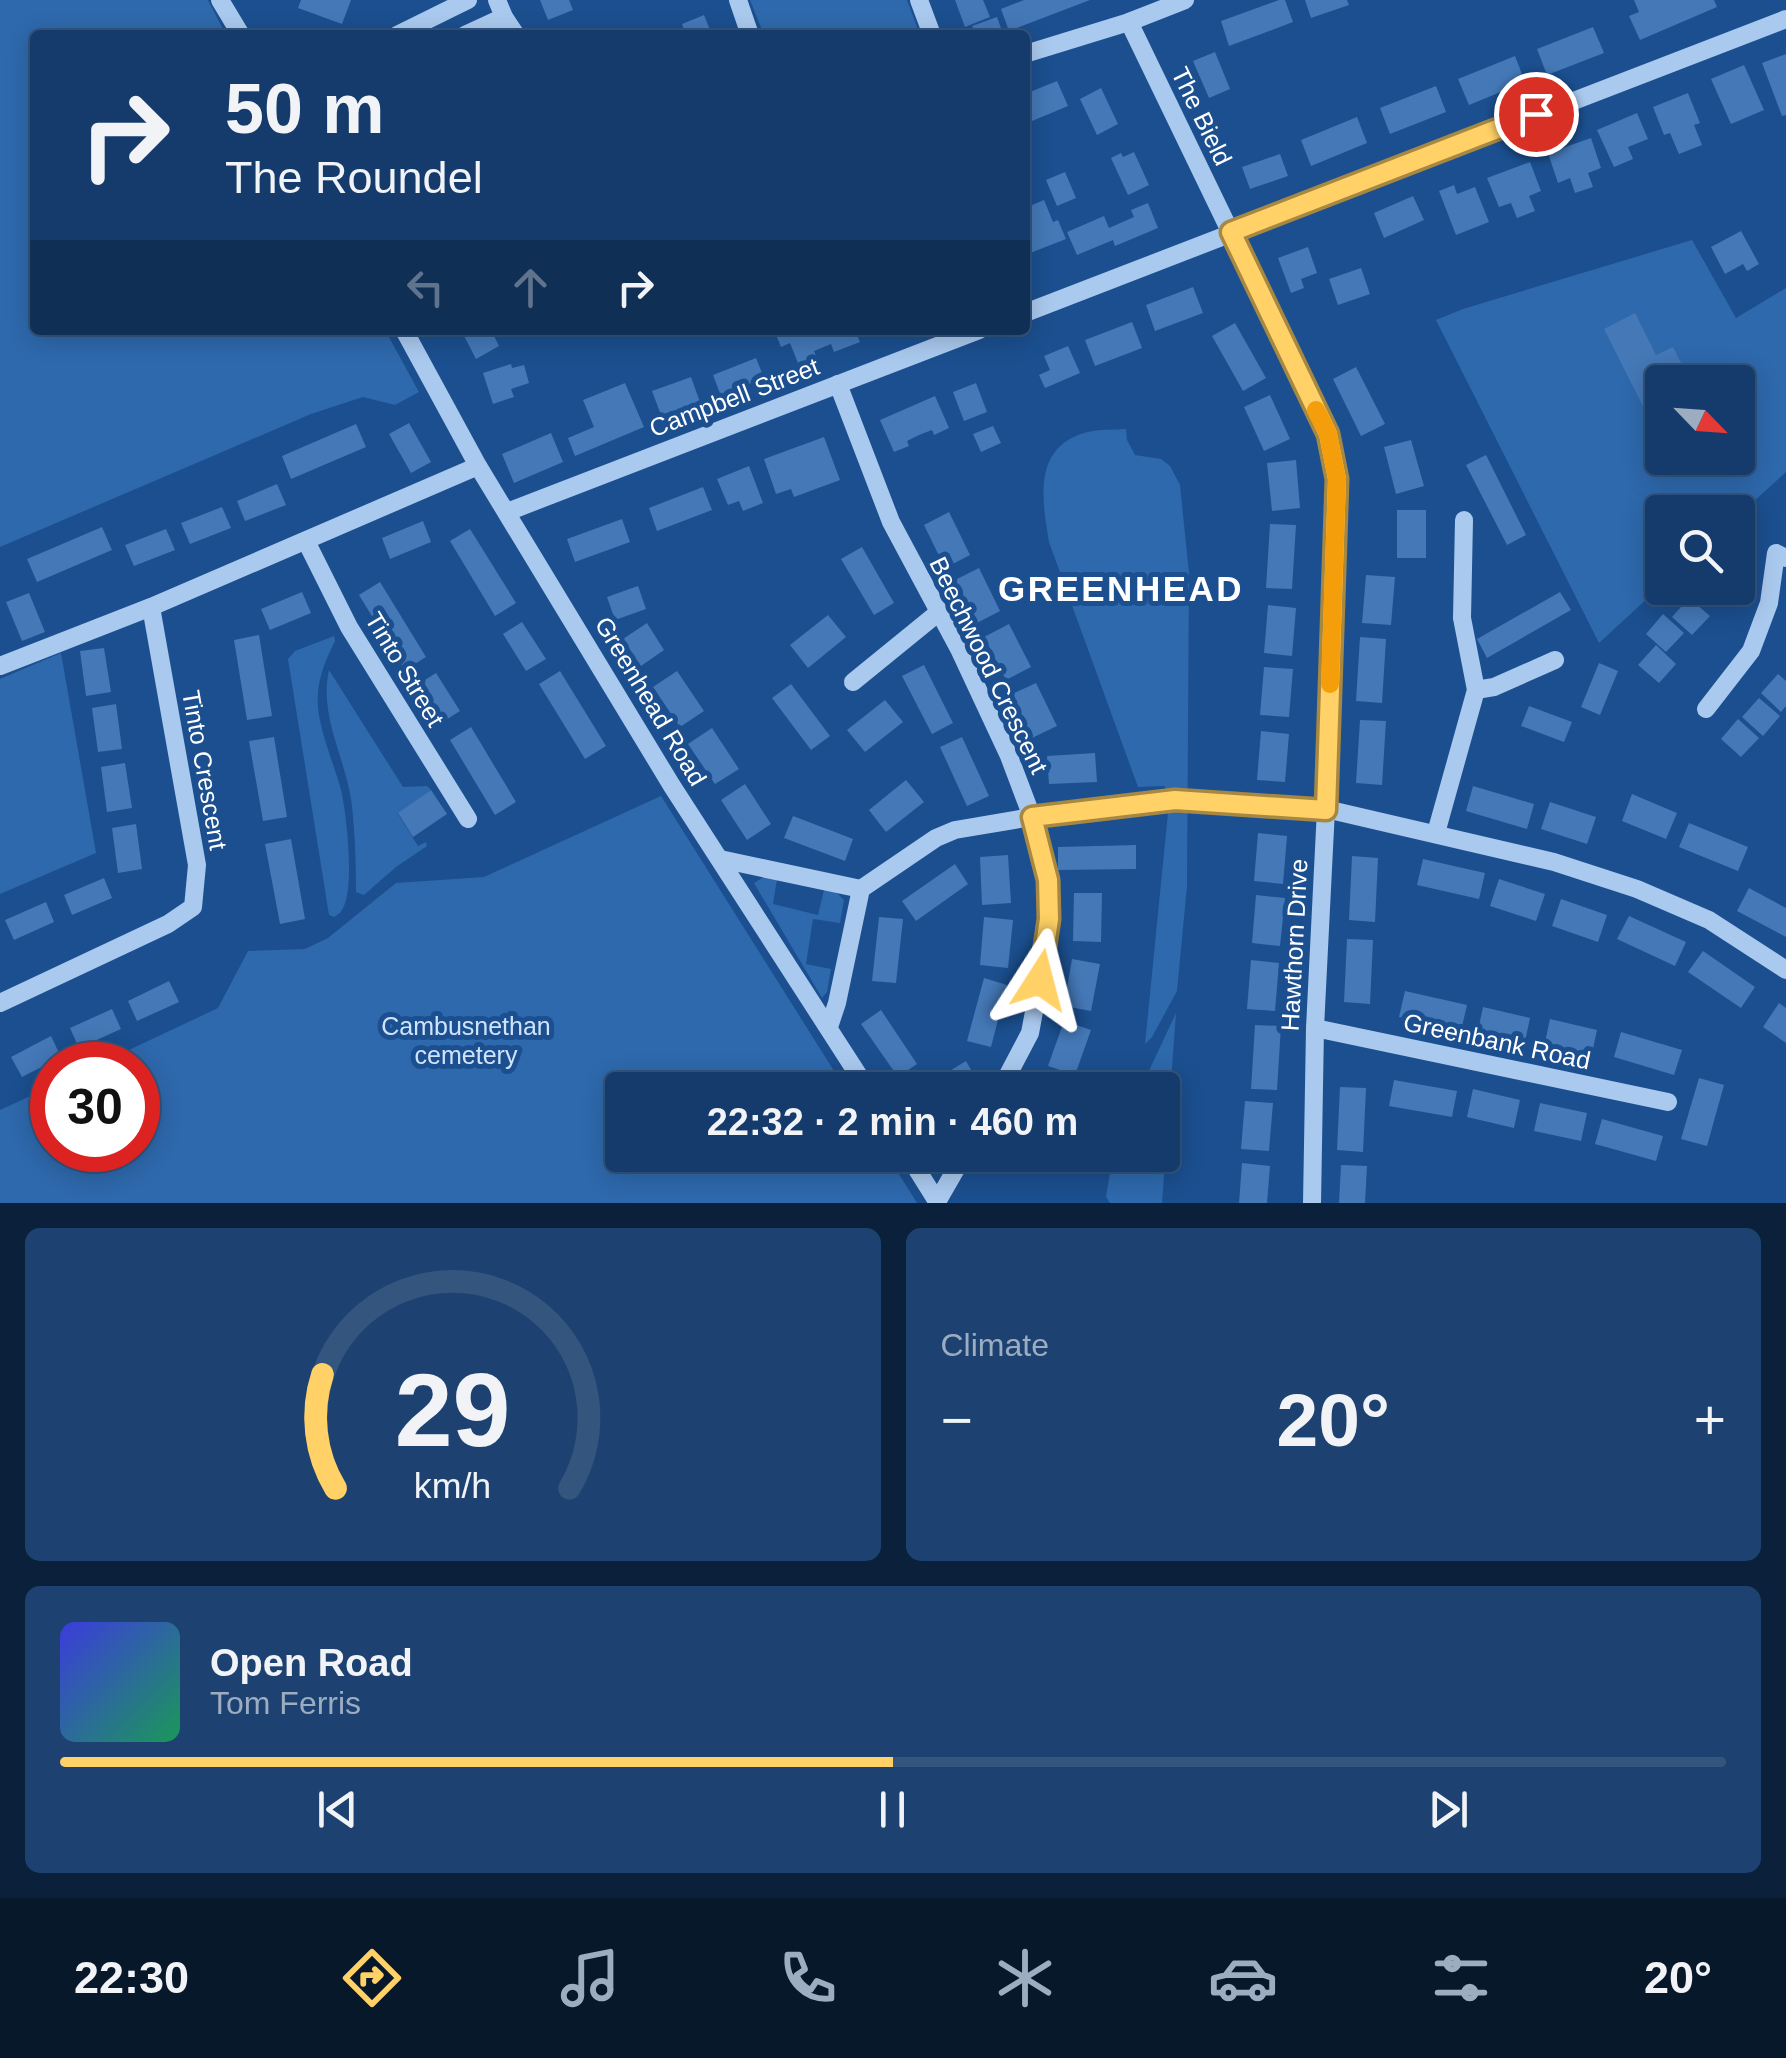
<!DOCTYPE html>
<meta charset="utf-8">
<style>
:root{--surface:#143b6b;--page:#1d4271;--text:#f1f3f6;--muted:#9dadc1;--line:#33557e;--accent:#ffd166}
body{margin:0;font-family:Helvetica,sans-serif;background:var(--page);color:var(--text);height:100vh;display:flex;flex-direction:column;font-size:38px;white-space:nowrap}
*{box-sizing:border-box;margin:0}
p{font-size:32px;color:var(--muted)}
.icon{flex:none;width:55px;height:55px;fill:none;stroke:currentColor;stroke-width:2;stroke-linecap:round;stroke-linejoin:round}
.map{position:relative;height:1203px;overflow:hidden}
.side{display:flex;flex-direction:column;gap:25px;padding:25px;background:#0b203b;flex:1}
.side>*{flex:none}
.hud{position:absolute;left:30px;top:30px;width:1000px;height:305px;border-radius:10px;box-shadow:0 5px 25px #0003,0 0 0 2px var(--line);background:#143b6b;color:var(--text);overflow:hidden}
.needle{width:65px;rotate:115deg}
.buttons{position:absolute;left:1645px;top:365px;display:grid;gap:20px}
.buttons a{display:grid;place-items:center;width:110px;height:110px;border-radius:10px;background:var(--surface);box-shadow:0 5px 25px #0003,0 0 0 2px var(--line);font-size:50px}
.speed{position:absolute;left:30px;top:1042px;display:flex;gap:20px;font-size:50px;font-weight:700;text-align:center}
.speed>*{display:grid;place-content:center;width:130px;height:130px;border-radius:50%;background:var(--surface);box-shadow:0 5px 25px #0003,0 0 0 2px var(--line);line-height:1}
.speed .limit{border:15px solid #d22;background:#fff;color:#111}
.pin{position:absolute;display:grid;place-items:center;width:85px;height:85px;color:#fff;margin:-42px;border:5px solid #fff;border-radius:50%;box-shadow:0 2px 10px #0007}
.me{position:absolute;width:110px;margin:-55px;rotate:9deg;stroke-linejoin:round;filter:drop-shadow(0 0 8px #0008)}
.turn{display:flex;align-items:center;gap:35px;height:210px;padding:0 30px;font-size:45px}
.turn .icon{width:130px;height:130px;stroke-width:2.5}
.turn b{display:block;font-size:70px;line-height:85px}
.lanes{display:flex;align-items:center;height:95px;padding:0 30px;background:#0003;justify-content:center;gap:50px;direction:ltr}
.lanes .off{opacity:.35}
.big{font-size:75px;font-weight:700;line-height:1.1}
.side .widget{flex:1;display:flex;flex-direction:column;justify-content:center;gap:15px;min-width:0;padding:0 35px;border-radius:15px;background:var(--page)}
.side .dial{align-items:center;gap:0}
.dial svg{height:260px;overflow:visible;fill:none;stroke:var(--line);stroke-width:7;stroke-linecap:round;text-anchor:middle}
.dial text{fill:var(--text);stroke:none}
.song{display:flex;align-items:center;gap:30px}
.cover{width:120px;height:120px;border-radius:15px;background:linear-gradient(135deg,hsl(240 70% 55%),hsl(150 70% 35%))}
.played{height:10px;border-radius:5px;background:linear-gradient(90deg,var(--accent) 50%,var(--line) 50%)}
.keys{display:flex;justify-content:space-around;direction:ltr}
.heat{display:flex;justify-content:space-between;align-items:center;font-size:55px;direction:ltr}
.side .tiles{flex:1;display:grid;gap:25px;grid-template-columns:1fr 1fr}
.widget:last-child{grid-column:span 2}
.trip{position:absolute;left:605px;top:1072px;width:575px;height:100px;border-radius:10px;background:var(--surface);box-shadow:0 5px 25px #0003,0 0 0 2px var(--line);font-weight:700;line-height:100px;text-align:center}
.tab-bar{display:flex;height:160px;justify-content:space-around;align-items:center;background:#08182b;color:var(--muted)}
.tab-bar .icon{width:70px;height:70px}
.tab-bar .active{color:var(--accent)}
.tab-bar b{font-size:45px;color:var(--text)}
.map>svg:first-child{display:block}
.green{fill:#2e69ad;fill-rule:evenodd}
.building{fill:#4478b7}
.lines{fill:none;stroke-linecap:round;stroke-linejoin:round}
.minor{stroke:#a9c9ee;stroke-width:18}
.route-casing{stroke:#a68842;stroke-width:25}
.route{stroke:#ffd166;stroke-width:18}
.slow{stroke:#f59e0b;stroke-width:18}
.labels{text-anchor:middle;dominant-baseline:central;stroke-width:10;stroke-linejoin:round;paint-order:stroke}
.street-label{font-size:25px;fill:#fff;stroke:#1b4f8f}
.park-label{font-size:25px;fill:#cfe3fa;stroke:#1b4f8f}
.district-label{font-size:35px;font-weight:bold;letter-spacing:2.5px;fill:#fff;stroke:#1b4f8f}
</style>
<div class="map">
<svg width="1786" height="1203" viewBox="0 0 1786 1203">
<rect width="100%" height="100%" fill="#1b4f8f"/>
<g class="green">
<path d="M0 0H208L226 35H35V330H385L419 392 395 405 363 397 311 414 0 547Z"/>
<path d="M750 0H907L920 35H764Z"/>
<path d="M1692 240 1736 318 1786 288V472L1738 516V512H1662V585L1599 643 1436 320 1463 309ZM1662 382H1738V458H1662Z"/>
<path d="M1126 429 1127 440 1135 455 1161 459 1170 466 1180 485 1189 573 1187 886 1177 991 1152 1037 1145 1044 1168 813 1165 786 1138 787 1049 542C1041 496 1033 442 1093 431 1103 429 1115 430 1126 429Z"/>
<path d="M334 636 335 641C324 663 316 683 318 708 321 735 334 764 341 790 347 815 354 884 344 906 341 913 340 913 334 917L329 915 288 659 295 651Z"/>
<path d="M61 653 96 853 0 894V679Z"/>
<path d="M329 670 403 787 427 786 431 790 398 814 418 846 426 842 427 846 396 867 364 895 356 892C356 861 355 829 351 799 344 755 319 715 329 670Z"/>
<path d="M661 796 846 1090H622V1155H887L917 1203H0V1110L52 1086V1150H138V1065H97L218 1008 248 951 305 949 328 938 396 883 484 877Z"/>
<path d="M765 876 777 879 773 904 818 915 824 890 837 893 844 900 840 923 813 919 806 964 831 969 827 992 822 998 754 883Z"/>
<path d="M1176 1013 1162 1203H1110L1106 1197 1113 1155H1162V1090H1140Z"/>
</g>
<g class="building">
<path d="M301 0H351L342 24 298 8Z"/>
<path d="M540 0H569L573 10 548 20Z"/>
<path d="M955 0H983L990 17 965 27Z"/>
<path d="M1024 0H1090L1009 31 1001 9Z"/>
<path d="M1279 0H1285L1293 22 1229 46 1221 21Z"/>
<path d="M1305 0H1347L1349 5 1311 18Z"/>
<path d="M1634 0H1714L1717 7 1640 40 1629 16 1639 12Z"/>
<path d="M704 15 712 35H686L682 24Z"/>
<path d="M997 17 1002 31 993 35H968L967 32 974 29 972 26Z"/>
<path d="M1593 27 1604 53 1547 75 1537 49Z"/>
<path d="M1215 52 1230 89 1209 98 1193 61Z"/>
<path d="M1786 54V115L1782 116 1762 63Z"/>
<path d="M1515 56 1525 82 1469 105 1458 79Z"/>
<path d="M1744 65 1764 110 1731 124 1711 79Z"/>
<path d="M1057 81 1068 106 1025 124V94Z"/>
<path d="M1436 86 1446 112 1390 134 1380 108Z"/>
<path d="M1101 88 1118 124 1097 135 1080 99Z"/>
<path d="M1688 93 1700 123 1694 125 1702 145 1679 154 1670 133 1664 135 1653 107Z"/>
<path d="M1637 113 1648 139 1628 147 1633 159 1614 167 1597 130Z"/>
<path d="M1357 117 1367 143 1311 166 1301 140Z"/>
<path d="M1591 138 1601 168 1588 173 1593 187 1575 193 1570 178 1558 183 1548 153Z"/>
<path d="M1134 152 1149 185 1128 195 1111 158 1121 153 1123 157Z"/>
<path d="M1280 154 1288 176 1250 189 1242 167Z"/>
<path d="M1530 162 1541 191 1529 196 1535 211 1517 218 1511 203 1499 207 1487 178Z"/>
<path d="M1065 172 1076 198 1057 206 1046 180Z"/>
<path d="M1454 185 1457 194 1475 187 1489 222 1456 235 1439 191Z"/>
<path d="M1413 196 1424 220 1384 238 1374 213Z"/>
<path d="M1044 200 1053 222 1058 220 1066 239 1025 255V208Z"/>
<path d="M1148 203 1158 228 1115 246 1113 240 1077 255 1067 232 1104 216 1109 228 1134 217 1131 210Z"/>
<path d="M1741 231 1759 264 1747 271 1743 264 1725 274 1711 247Z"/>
<path d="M1308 247 1317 273 1301 279 1304 288 1291 293 1278 258Z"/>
<path d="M1361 268 1370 294 1338 305 1329 279Z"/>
<path d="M1193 287 1203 313 1155 331 1146 305Z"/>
<path d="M1635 313 1656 355 1673 347 1691 382H1662V429L1656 432 1604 329Z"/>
<path d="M1132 322 1142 348 1095 366 1085 340Z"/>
<path d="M1235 323 1266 378 1243 391 1212 336Z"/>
<path d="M461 330H491L499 346 476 359Z"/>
<path d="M774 330H798L800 335 814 330H855L860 342 834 352 831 344 814 351 818 361 800 368 790 343 781 347Z"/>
<path d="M1068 346 1080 373 1045 388 1039 375 1050 370 1044 356Z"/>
<path d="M756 358 764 378 721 396 713 375Z"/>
<path d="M511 364 512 368 524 365 529 383 511 389 514 397 493 404 483 373Z"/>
<path d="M1356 367 1385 424 1361 436 1333 379Z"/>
<path d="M691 377 700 402 661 415 652 391Z"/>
<path d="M625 383 644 427 575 456 568 438 594 427 583 400Z"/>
<path d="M976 383 987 412 964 421 953 392Z"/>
<path d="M1270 395 1290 439 1264 451 1244 407Z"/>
<path d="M935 396 949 428 934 435 932 430 919 435 907 441 909 446 894 452 880 420Z"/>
<path d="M409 423 431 462 411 473 389 434Z"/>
<path d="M356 424 366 447 291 479 282 456Z"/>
<path d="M993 426 1001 443 981 452 973 434Z"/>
<path d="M551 433 563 462 514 483 502 454Z"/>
<path d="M824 437 840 480 794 497 791 489 776 494 764 459Z"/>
<path d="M1411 440 1424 486 1396 494 1384 447Z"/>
<path d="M1486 455 1526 535 1507 545 1466 465Z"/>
<path d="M1296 460 1300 508 1272 511 1267 463Z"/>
<path d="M749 466 763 503 743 511 739 501 728 505 717 479Z"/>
<path d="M277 484 286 505 245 521 237 501Z"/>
<path d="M703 487 712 510 657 531 649 508Z"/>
<path d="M222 507 231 528 190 544 181 523Z"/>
<rect x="1397" y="510" width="29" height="48"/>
<path d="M949 512 970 555 945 568 924 525Z"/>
<path d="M622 519 630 542 575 562 567 539Z"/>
<path d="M423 521 431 542 390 559 382 538Z"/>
<path d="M1270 524 1296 525 1292 589 1266 588Z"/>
<path d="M102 527 112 550 37 582 27 559Z"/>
<path d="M166 529 175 550 134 566 125 545Z"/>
<path d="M470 529 516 603 495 616 450 541Z"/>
<path d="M862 547 894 603 874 615 841 559Z"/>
<path d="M979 568 1000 611 975 624 953 581Z"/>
<path d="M1366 575 1395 577 1391 625 1362 623Z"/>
<path d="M380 582 426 657 405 670 359 595Z"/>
<path d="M638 586 646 609 615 620 607 597Z"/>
<path d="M302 592 311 613 270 630 261 609Z"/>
<path d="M1560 592 1571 610 1487 658 1477 639Z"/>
<path d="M29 593 45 632 22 641 6 602Z"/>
<path d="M1689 598 1710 616 1692 635 1672 617Z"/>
<path d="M1268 605 1296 608 1292 656 1264 653Z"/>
<path d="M1663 614 1684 633 1666 652 1646 634Z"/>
<path d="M828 615 846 637 808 668 790 645Z"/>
<path d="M522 622 546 659 526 671 503 634Z"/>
<path d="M647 623 664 650 641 666 623 639Z"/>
<path d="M1009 624 1031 667 1006 680 984 637Z"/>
<path d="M259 635 272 716 247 720 234 640Z"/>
<path d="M1360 637 1386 639 1382 703 1356 701Z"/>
<path d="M1656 645 1676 664 1659 683 1638 665Z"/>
<path d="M104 648 111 692 86 696 80 651Z"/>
<path d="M1599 663 1618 671 1600 715 1581 707Z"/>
<path d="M924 665 953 723 932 734 902 676Z"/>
<path d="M1264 667 1293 669 1289 717 1260 715Z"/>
<path d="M560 671 606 746 585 759 539 684Z"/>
<path d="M677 671 704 711 680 727 653 687Z"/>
<path d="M436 673 460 711 441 723 417 685Z"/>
<path d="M1778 674 1786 681V706L1781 712 1761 693Z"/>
<path d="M1036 683 1057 726 1032 738 1010 695Z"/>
<path d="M791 684 830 736 811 750 772 698Z"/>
<path d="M1759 698 1780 716 1763 736 1742 717Z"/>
<path d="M885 700 903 722 865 752 847 730Z"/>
<path d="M116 704 122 749 98 752 92 708Z"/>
<path d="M1529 706 1572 722 1564 742 1521 726Z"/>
<path d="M1738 719 1759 738 1741 757 1721 739Z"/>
<path d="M1360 720 1386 721 1382 785 1356 783Z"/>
<path d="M471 727 516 802 495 815 450 740Z"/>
<path d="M712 728 739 769 715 784 688 744Z"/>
<path d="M1261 731 1289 734 1285 782 1257 780Z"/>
<path d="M274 737 287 817 263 821 249 741Z"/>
<path d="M962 737 989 796 967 806 940 747Z"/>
<path d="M1095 753 1097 782 1049 784 1047 756Z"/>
<path d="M125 763 132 808 107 812 101 767Z"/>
<path d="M906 780 924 802 886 832 869 810Z"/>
<path d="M745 784 771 824 747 840 721 800Z"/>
<path d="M1473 786 1534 804 1527 829 1466 811Z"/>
<path d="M431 790 447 814 413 837 398 813Z"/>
<path d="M1632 794 1677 813 1666 839 1622 821Z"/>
<path d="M1550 802 1596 817 1587 844 1541 829Z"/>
<path d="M793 816 853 839 845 861 784 838Z"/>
<path d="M1689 823 1748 847 1738 871 1679 847Z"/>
<path d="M136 824 142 869 118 873 112 828Z"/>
<path d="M1258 833 1287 836 1283 884 1254 881Z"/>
<path d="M291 839 305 919 280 924 265 844Z"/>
<path d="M1136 845V869L1058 870V847Z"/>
<path d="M1008 855 1011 903 982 905 980 857Z"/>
<path d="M1352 856 1378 858 1375 922 1349 920Z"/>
<path d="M1423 859 1485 873 1479 899 1417 885Z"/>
<path d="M955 864 968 884 916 921 902 901Z"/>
<path d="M104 878 112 898 72 915 64 895Z"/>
<path d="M1499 879 1545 894 1536 921 1490 906Z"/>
<path d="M1749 888 1786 908V937L1737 911Z"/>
<path d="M1074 893H1102L1101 942 1073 941Z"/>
<path d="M1256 895 1285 898 1280 946 1252 943Z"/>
<path d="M1561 899 1607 915 1598 942 1552 926Z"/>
<path d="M46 902 54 922 14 940 5 920Z"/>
<path d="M1629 916 1686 942 1675 966 1617 939Z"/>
<path d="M879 917 903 919 896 983 872 981Z"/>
<path d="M984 917 1013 920 1008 968 980 965Z"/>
<path d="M1347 939 1373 940 1370 1004 1344 1002Z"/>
<path d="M1703 951 1755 987 1741 1008 1688 972Z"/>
<path d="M1072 959 1100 964 1091 1011 1064 1006Z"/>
<path d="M1251 960 1279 963 1275 1011 1247 1009Z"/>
<path d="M984 978 1007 985 991 1047 967 1041Z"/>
<path d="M169 981 179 1002 137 1021 128 1001Z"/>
<path d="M1405 991 1467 1005 1461 1031 1399 1017Z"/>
<path d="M1779 1003 1786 1008V1043L1763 1027Z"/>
<path d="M1483 1007 1530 1018 1524 1046 1477 1035Z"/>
<path d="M112 1009 121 1029 79 1048 70 1028Z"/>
<path d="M881 1010 917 1064 898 1077 861 1024Z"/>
<path d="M1550 1019 1597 1030 1591 1058 1544 1047Z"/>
<path d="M1064 1021 1091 1030 1075 1075 1048 1066Z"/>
<path d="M1255 1025 1281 1026 1277 1090 1251 1089Z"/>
<path d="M1621 1032 1682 1050 1674 1075 1614 1057Z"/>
<path d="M51 1036 61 1057 22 1077 11 1057Z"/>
<path d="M966 1061 978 1082 965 1090H919Z"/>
<path d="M1699 1078 1724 1085 1707 1146 1681 1139Z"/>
<path d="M1394 1080 1457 1091 1452 1117 1389 1106Z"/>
<path d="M1340 1087 1366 1088 1363 1152 1337 1150Z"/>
<path d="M1473 1089 1520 1100 1514 1128 1467 1117Z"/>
<path d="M1245 1101 1273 1103 1269 1151 1241 1149Z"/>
<path d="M1540 1103 1587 1113 1581 1141 1534 1131Z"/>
<path d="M1602 1119 1663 1136 1656 1161 1595 1144Z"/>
<path d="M1242 1163 1270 1166 1267 1203H1239Z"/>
<path d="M1341 1165 1367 1166 1365 1203H1339Z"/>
</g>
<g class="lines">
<g class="minor">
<path d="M220 0 241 35"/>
<path d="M497 0 504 17 516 35"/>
<path d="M738 0 750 35"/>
<path d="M919 0 932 35"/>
<path d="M1129 22 1328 434 1337 479 1326 809 1315 1028 1312 1203"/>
<path d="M397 35 468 0"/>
<path d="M465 35 504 17"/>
<path d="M1025 54 1129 22 1185 0"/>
<path d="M1025 313 1786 19"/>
<path d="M404 330 478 466 672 786 868 1090"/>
<path d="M838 384 891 522 959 649 1009 756 1032 817 1049 880V919L1045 953 1030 1033 1000 1090"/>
<path d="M507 512 979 330"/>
<path d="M306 541 349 627 468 819"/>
<path d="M0 666 151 607 478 466"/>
<path d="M853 682 939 612"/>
<path d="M1476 690 1494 687 1555 660"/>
<path d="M1706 709 1751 651 1769 603 1776 553 1786 558"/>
<path d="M1436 833 1476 690 1462 618 1464 520"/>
<path d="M720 859 861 889 837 1003 829 1027"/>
<path d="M861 889 936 838 955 830 1032 817 1175 800 1326 809 1554 862 1637 889 1709 920 1786 970"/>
<path d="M0 1003 168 924 193 907 197 865 151 607"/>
<path d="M1315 1028 1668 1102"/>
<path d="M908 1155 938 1203"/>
<path d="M937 1202 964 1155"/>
</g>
</g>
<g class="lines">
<defs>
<path id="route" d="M1040 980 1049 919 1048 880 1032 817 1175 800 1326 810 1337 479 1328 434 1231 232 1536 114"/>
</defs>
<use href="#route" class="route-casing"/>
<use href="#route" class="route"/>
<path class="slow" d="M1316 410 1328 434 1337 479 1330 684"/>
</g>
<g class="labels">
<g class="street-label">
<text transform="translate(1202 116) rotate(64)">The Bield</text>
<text transform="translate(734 397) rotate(-21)">Campbell Street</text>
<text transform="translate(989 665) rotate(64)">Beechwood Crescent</text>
<text transform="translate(405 669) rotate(59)">Tinto Street</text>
<text transform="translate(651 701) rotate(59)">Greenhead Road</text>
<text transform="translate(205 770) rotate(80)">Tinto Crescent</text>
<text transform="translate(1294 945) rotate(-87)">Hawthorn Drive</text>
<text transform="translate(1497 1041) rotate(12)">Greenbank Road</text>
</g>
<g class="park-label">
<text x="466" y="1026">Cambusnethan<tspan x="466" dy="29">cemetery</tspan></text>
</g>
<g class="district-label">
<text x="1121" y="588">GREENHEAD</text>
</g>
</g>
</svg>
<div class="buttons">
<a><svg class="needle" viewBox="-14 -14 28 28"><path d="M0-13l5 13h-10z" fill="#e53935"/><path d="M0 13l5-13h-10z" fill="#9dadc1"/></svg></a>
<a><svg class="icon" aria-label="search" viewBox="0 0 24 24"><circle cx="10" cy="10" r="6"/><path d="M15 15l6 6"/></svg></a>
</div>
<div class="speed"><div class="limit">30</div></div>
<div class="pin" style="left:1536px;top:114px;background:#d93025"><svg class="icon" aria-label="arrive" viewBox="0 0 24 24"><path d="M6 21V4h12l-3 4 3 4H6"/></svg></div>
<svg class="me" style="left:1040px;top:980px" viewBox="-20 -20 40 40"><path d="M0-17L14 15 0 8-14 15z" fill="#ffd166" stroke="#fff" stroke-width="4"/></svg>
<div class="trip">22:32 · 2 min · 460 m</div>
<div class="hud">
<div class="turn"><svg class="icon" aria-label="right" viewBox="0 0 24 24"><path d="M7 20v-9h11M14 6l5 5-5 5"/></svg><div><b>50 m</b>The Roundel</div></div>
<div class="lanes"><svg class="icon off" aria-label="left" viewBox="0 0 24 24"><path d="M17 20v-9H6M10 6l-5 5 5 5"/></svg><svg class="icon off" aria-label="ahead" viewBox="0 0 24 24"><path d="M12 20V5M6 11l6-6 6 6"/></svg><svg class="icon" aria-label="right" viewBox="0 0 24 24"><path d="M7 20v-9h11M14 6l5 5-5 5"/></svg></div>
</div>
</div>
<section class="side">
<div class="tiles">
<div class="widget dial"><svg viewBox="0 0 100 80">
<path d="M14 69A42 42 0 1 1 86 69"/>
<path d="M14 69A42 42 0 0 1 10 34" stroke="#ffd166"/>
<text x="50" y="56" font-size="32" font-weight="700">29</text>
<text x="50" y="72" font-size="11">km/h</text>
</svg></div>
<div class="widget"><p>Climate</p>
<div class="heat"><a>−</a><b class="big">20°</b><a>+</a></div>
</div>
<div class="widget">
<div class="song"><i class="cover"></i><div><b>Open Road</b><p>Tom Ferris</p></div></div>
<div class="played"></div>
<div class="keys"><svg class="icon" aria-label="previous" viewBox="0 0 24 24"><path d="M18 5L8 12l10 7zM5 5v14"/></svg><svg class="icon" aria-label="pause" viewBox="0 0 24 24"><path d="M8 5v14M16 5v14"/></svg><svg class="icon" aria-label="next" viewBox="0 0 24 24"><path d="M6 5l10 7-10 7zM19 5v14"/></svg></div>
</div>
</div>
</section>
<nav class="tab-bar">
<b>22:30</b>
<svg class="icon active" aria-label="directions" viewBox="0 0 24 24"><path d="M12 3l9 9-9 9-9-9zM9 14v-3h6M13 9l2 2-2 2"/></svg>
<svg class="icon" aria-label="music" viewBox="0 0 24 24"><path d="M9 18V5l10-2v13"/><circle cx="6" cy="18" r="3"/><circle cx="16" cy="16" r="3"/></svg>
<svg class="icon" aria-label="phone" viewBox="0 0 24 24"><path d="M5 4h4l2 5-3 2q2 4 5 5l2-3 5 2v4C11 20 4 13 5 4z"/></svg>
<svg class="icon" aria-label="climate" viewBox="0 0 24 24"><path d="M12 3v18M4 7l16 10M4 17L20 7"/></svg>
<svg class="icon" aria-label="car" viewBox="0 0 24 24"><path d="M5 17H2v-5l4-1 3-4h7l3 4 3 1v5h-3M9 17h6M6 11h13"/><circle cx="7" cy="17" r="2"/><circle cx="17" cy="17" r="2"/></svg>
<svg class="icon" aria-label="filters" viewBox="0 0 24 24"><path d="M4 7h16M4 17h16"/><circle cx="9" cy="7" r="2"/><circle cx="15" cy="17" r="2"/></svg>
<b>20°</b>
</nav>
